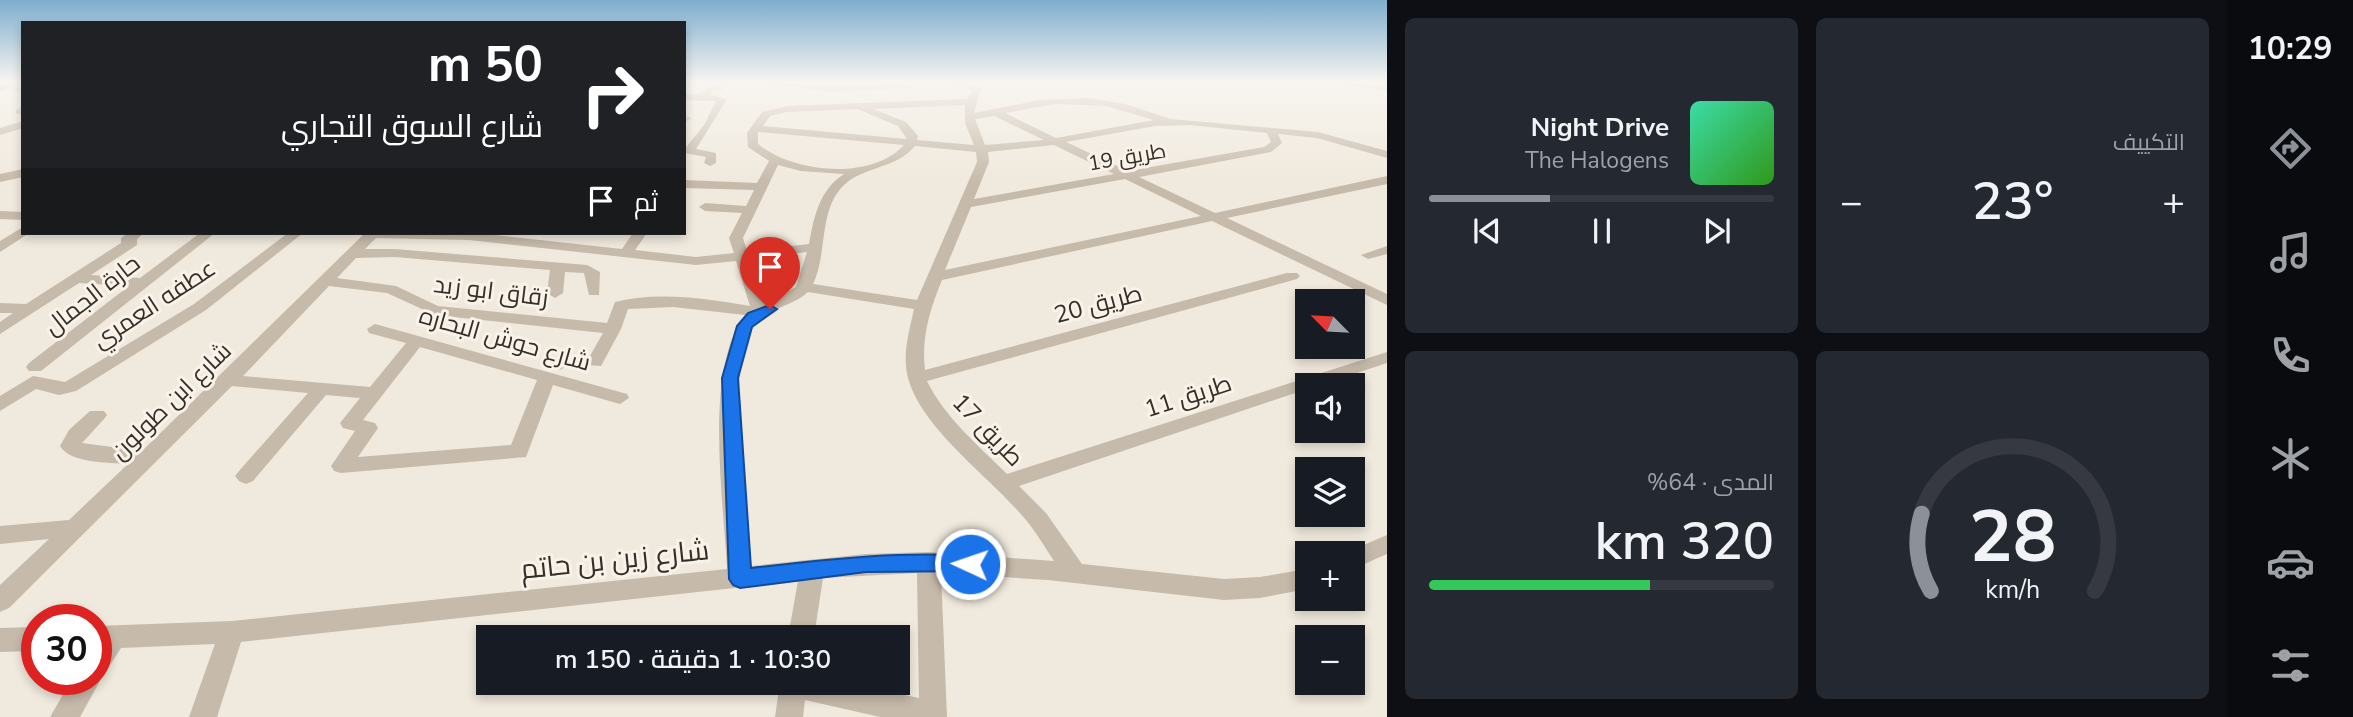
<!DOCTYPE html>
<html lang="ar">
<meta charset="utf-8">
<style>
:root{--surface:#171b24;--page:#242831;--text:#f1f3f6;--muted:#9ea1a6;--line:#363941;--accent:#8c9099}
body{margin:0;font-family:"Nunito Sans",Cairo,sans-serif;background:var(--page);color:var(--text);direction:rtl;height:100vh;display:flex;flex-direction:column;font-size:26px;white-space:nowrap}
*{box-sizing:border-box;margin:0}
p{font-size:23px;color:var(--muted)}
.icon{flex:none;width:38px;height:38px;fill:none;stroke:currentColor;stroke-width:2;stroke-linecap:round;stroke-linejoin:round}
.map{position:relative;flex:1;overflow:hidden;direction:ltr}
.drawer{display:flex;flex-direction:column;gap:18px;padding:18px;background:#0d0f14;width:840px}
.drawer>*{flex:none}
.banner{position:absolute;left:21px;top:21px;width:665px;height:214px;border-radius:0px;box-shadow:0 4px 10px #0003;direction:rtl;background:#202124;color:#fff;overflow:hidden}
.needle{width:46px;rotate:294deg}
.fabs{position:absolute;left:1295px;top:289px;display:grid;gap:14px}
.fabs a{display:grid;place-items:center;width:70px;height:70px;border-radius:0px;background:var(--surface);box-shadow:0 4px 10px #0003;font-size:35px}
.speed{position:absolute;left:21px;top:604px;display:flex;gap:14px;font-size:35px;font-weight:700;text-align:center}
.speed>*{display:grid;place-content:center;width:91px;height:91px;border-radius:50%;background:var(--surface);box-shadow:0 4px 10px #0003;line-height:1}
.speed .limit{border:10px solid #d22;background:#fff;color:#111}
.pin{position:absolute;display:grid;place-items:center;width:60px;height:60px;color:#fff;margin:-72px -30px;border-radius:50% 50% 50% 0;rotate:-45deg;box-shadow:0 0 7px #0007}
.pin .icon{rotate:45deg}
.me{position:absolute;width:77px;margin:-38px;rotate:273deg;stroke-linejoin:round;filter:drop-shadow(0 0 5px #0008)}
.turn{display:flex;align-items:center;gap:24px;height:147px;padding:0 28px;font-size:32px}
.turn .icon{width:91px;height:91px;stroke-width:2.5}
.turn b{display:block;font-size:49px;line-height:60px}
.then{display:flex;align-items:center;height:66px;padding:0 28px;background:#0003;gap:14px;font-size:26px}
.big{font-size:52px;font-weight:600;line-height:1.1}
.drawer .tile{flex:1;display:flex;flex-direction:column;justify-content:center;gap:10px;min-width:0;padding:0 24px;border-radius:10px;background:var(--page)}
.drawer .dial{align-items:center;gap:0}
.dial svg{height:182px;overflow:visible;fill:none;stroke:var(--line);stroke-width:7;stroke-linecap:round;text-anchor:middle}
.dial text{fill:var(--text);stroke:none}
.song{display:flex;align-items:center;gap:21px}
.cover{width:84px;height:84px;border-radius:10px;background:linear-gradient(135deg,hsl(160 70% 55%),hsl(110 70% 35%))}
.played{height:7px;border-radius:4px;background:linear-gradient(90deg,var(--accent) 35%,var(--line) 35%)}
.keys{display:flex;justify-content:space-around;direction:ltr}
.heat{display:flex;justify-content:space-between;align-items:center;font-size:38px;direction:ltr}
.charge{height:10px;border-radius:5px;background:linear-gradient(90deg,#34c759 64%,var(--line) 0)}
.drawer .tiles{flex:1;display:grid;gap:18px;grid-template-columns:repeat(2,1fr)}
.trip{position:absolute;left:476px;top:625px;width:434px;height:70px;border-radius:0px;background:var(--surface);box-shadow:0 4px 10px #0003;font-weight:600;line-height:70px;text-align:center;direction:rtl}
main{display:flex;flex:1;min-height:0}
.tabs{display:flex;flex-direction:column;width:126px;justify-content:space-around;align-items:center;background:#090b0e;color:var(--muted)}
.tabs .icon{width:49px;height:49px}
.tabs .active{color:var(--accent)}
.tabs b{font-size:32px;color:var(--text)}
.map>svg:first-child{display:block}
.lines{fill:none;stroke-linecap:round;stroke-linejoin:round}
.minor{fill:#c6baaa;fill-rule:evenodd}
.tertiary{fill:#c6baaa;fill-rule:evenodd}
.secondary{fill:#9a8a7c;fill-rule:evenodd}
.route{fill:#1a73e8;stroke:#114b97;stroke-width:2}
.labels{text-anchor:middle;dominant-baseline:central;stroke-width:6;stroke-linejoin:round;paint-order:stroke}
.far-street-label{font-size:21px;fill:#352e29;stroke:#f8f2e9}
.street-label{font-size:24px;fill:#352e29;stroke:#f8f2e9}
.near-street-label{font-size:28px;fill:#352e29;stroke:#f8f2e9}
</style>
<main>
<nav class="tabs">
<b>10:29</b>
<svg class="icon active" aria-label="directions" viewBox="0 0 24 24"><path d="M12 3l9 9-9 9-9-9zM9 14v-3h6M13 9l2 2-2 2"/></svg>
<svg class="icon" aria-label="music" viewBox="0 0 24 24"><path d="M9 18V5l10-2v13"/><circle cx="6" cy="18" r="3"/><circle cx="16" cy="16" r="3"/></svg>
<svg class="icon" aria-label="phone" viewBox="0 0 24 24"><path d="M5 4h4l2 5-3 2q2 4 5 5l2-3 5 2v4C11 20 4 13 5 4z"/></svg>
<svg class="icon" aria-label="climate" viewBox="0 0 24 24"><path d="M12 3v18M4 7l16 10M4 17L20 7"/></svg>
<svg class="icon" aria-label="car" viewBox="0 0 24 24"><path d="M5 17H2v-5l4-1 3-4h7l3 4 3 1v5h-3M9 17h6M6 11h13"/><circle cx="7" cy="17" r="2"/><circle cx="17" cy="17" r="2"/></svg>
<svg class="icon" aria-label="filters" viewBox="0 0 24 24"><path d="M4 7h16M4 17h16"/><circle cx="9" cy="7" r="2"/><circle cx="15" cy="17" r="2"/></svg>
</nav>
<section class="drawer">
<div class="tiles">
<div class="tile"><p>التكييف</p>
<div class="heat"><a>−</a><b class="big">23°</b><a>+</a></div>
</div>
<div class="tile">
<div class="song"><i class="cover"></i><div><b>Night Drive</b><p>The Halogens</p></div></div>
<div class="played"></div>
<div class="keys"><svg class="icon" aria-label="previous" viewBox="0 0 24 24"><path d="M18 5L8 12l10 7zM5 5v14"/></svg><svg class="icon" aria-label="pause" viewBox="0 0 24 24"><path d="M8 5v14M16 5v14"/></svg><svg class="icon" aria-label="next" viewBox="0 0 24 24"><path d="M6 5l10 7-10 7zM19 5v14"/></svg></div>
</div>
<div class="tile dial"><svg viewBox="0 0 100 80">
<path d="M14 69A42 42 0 1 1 86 69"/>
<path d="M14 69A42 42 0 0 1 10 35" stroke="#8c9099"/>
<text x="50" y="56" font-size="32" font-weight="700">28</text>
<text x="50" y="72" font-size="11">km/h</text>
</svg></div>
<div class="tile"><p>المدى · 64%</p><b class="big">320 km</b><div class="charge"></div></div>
</div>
</section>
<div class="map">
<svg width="1387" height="717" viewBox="0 0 1387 717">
<rect width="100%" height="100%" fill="#f0e9dd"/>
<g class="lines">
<g class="minor">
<path d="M720 82H730L722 90 713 91 710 95 727 99 696 149 716 153V163L710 166 704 163 706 157 685 153 684 150 704 125 716 101 684 100V94H699L708 86Z"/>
<path d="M756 82 832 86 897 82 914 85 909 88 832 92Z"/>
<path d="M951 82H965L981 88 974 113 1040 100 1089 98 1125 104 1171 119 1318 132 1387 151V158L1317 138 1278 134 1282 143 1271 152 1139 177 1215 213 1387 176V184L1227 218 1387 294V305L1212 221 942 280C930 309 921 338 925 370L1287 273H1297L1300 276 1297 279 927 381C945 418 978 445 1007 474L1387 352V363L1321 385H1307V389L1019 486 1046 513 1082 564 1224 579 1260 577 1307 569V589L1260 598 1224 600 1048 580 941 573 947 717H880L805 700 803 717H775L780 682H843L919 698 917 573 823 578 814 637H788L798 581 241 642 217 717H189L215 644 121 648 105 673 99 675 101 679 80 717H50L72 679H96V626L232 621 727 569C724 503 703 369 745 315L673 307 628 309 621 329 601 366 570 364 560 370 551 365 560 354 590 356 603 333 435 315 387 293 329 286 243 376 370 387 406 343 369 333 367 329 375 324 627 394 629 398 620 404 553 385 526 457 341 473 334 471 331 466 355 431 343 428 340 423 360 398 326 395 253 481 246 484 239 481 235 476 239 471 308 393 232 386 9 608 0 612V585L49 539 0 544V526L69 520 128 464C109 462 71 464 60 446L69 430 90 411H104L107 415 104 419 82 443 142 451 365 233H477L622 249 633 233H647L635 250 696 257 734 253 729 238 742 213 705 211 699 207 705 203 746 206 754 190 684 188V180L757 183 769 161 748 147 747 133 762 112 787 106 967 99 973 91ZM1056 104 1106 106 1154 120 1056 138 1005 113ZM965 105V123L974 145 917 140 918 136 906 122 873 109ZM857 109 898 126 907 139 763 126 770 116 787 112ZM994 116 1044 140 985 145 975 119ZM1190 125 1267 133 1271 142 1264 147 1128 171 1066 142 1155 126ZM758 132 904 145C871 181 793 173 758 144ZM1054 145 1114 174 974 199 989 162 988 152ZM915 146 976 152 977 162 917 300 813 284C828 253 818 210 844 185 864 166 896 169 915 146ZM778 165 801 171 844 174C819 190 814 217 809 244L747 251 743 238ZM1125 179 1201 216 945 270 971 207ZM376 238 469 240 696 265 736 261 750 306C707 299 659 291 615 302L607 323 438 306 396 286 337 278 356 258 395 257 550 270 547 293 555 298 563 293 565 272 584 273 589 295H599L600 272 587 265 395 249H365ZM807 252 796 287 765 304 750 259ZM808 292 914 309C909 332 902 355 908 378 922 431 997 482 1030 525 1039 537 1046 549 1054 561L929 552 866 554 751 566C746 507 723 377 754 326 764 308 793 307 808 292ZM420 347 537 380 511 445 358 457 378 428 375 423 363 420Z"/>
<path d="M0 83 23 87V93L0 89Z"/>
<path d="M23 106V114H16V110Z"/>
<path d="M684 116 690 117 691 119 684 122Z"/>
<path d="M23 121V128L0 135V128Z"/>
<path d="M23 169V177L0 182V174Z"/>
<path d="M0 211 23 212V220L0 219Z"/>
<path d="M23 227V233L28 234 0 252V241Z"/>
<path d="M128 233H144L137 239V245L91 275 140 278 200 233H215L41 371H29L26 367 29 363 129 286 79 283 0 334V322L13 313H0V303L26 304 121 243V238Z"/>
<path d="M288 233H303L206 310 76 391 59 395 36 389 0 411V396L33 376 65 382 194 304Z"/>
<path d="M1387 246V254L1368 259 1361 255Z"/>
<path d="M1387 535V554L1353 569V553H1345Z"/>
<path d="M37 627V651L0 652V628Z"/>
</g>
<path class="tertiary" d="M1341 82 1387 85V91L1345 85Z"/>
<path class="secondary" d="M7 82H21L0 91V85Z"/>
</g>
<linearGradient id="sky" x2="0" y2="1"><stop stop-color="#7eaecf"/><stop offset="0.45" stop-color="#f8f5f0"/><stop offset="1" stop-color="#f8f5f0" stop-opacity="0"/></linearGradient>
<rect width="1387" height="183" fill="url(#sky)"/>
<path class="route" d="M770 305 777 309 752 327 738 378 751 568C824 560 896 551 970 556L977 558 981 564 977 571 866 572 740 588 733 585 729 579 722 378 737 326 748 313Z"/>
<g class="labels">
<g class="far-street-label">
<text transform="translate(1127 157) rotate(-10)">طريق 19</text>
</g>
<g class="street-label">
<text transform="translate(491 291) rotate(7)">زقاق ابو زيد</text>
<text transform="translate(92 295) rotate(-38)">حارة الجمال</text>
<text transform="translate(154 304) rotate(-33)">عطفه العمري</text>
<text transform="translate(1098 304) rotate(-15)">طريق 20</text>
<text transform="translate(505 339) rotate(16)">شارع حوش البحاره</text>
<text transform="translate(1188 396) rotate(-18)">طريق 11</text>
<text transform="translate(171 401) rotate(-44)">شارع ابن طولون</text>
<text transform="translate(988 430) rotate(46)">طريق 17</text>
</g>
<g class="near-street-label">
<text transform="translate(615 560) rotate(-6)">شارع زين بن حاتم</text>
</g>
</g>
</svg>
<div class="fabs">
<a><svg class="needle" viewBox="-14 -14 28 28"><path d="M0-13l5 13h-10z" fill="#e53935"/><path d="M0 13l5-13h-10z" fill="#9ea1a6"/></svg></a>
<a><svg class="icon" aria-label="sound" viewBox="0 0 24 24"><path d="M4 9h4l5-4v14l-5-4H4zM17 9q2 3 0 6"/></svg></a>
<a><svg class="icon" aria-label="layers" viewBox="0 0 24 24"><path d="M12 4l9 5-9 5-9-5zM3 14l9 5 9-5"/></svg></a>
<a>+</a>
<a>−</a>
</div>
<div class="speed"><div class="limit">30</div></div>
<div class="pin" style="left:770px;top:309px;background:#d93025"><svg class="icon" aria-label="arrive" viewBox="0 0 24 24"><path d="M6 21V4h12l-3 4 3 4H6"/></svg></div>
<svg class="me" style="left:970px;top:564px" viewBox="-20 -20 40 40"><circle r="17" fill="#1a73e8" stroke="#fff" stroke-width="3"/><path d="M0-11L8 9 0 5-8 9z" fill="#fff"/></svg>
<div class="trip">10:30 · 1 دقيقة · 150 m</div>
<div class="banner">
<div class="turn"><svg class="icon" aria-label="right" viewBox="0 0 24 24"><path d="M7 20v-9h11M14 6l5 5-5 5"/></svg><div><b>50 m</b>شارع السوق التجاري</div></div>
<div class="then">ثم<svg class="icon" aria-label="arrive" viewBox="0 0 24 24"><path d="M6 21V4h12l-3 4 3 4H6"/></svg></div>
</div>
</div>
</main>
